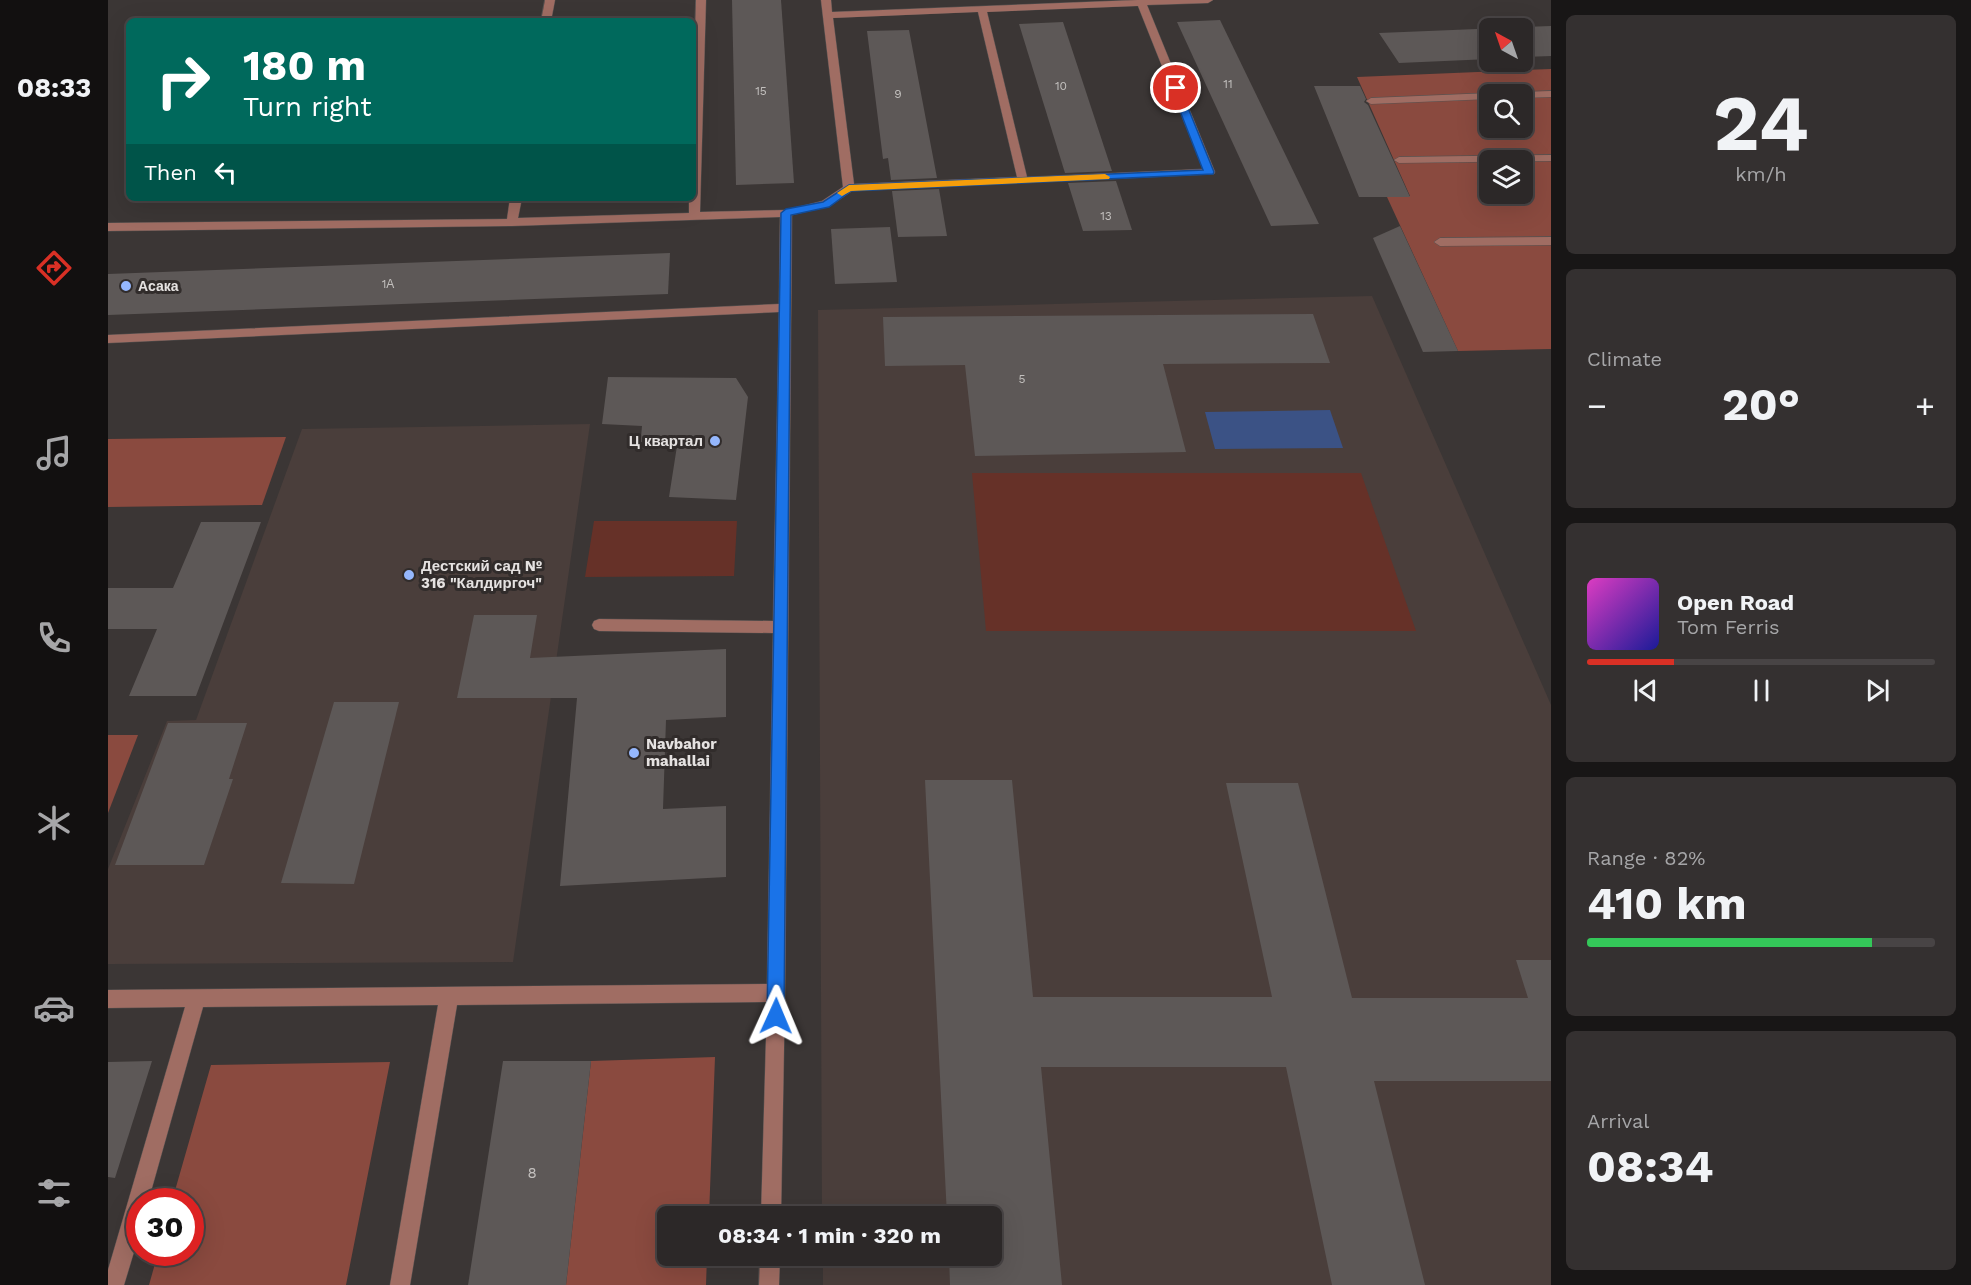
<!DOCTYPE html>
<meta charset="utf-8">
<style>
:root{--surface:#2c2828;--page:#343030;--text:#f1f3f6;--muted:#a6a6a8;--line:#484445;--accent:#d93025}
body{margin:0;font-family:"Work Sans",sans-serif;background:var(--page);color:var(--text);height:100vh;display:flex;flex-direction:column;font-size:22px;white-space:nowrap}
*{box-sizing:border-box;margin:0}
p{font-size:20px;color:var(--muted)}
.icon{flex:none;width:33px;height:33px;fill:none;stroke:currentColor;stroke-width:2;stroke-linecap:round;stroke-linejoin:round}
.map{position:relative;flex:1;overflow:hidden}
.panel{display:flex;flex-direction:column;gap:15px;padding:15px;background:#181616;width:420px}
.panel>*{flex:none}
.hud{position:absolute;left:18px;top:18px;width:570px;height:183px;border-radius:9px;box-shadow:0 6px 24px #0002,0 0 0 2px var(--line);background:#00695c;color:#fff;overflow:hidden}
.needle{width:39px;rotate:320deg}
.tools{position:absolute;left:1371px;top:18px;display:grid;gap:12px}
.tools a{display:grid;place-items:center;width:54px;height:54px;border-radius:9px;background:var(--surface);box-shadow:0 6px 24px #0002,0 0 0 2px var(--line);font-size:30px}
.speed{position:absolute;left:18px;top:1188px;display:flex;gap:12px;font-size:30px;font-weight:700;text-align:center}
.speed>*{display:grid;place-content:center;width:78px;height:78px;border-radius:50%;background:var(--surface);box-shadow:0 6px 24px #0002,0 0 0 2px var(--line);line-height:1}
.speed .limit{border:9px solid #d22;background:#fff;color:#111}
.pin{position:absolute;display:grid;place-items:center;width:51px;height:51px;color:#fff;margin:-26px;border:3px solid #fff;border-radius:50%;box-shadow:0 2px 6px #0007}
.me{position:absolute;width:66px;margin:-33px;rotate:1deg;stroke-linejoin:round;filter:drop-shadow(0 0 4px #0008)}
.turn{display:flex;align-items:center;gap:21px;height:126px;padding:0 18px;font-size:27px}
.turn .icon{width:78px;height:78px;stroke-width:2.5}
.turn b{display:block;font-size:42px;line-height:51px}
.then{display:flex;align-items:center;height:57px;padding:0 18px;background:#0003;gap:12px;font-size:22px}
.big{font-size:45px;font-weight:700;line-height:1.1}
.panel .card{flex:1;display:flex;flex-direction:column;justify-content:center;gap:9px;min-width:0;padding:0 21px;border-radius:9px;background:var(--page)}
.panel .dial{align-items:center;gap:0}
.dial b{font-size:78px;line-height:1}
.song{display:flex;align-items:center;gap:18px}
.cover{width:72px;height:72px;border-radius:9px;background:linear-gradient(135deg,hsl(310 70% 55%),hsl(240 70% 35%))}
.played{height:6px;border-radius:3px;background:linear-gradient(90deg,var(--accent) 25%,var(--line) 25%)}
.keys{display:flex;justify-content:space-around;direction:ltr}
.heat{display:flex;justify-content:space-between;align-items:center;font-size:33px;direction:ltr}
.charge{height:9px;border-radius:4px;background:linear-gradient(90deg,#34c759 82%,var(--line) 0)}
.trip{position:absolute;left:549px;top:1206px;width:345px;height:60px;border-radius:9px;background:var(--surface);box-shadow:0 6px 24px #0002,0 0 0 2px var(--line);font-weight:700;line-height:60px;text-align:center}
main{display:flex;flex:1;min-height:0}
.tab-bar{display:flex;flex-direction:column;width:108px;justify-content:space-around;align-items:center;background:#121010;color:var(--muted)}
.tab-bar .icon{width:42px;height:42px}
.tab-bar .current{color:var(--accent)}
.tab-bar b{font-size:27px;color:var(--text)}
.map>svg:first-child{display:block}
.built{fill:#4a3e3b}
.green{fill:#663128}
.forest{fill:#8a4a3f;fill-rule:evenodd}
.water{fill:#3b5285}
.building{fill:#5d5857}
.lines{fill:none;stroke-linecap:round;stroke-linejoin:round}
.minor-casing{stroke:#565251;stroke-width:1}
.minor{fill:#a06d63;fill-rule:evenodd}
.route{fill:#1a73e8;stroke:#114b97;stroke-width:1.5}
.slow{fill:#f59e0b}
.poi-dot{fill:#95b7fd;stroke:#312c2b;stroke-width:2}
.labels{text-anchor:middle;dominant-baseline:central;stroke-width:6;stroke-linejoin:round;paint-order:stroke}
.number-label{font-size:12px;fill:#c3c0be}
.far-poi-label{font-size:14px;font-weight:bold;fill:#e5e2e1;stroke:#312c2b;text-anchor:start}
.poi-label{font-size:15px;font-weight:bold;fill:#e5e2e1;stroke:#312c2b;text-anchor:start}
.near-number-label{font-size:15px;fill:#c3c0be}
</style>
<main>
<nav class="tab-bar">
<b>08:33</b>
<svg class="icon current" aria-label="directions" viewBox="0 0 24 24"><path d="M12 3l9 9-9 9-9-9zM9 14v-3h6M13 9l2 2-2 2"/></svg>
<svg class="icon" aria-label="music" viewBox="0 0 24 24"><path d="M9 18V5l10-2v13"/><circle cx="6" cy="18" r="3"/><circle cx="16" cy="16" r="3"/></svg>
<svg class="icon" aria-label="phone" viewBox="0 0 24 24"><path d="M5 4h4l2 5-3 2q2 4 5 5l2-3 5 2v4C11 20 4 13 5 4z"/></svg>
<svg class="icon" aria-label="climate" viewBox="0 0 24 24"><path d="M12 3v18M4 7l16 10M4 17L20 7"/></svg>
<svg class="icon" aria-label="car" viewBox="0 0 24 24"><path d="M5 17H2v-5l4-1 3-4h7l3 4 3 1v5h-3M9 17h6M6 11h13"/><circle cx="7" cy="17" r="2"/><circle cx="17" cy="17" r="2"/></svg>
<svg class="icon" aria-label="filters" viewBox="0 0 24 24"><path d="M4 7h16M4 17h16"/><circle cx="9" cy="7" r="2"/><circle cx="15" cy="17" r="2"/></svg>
</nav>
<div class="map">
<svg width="1443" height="1285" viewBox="0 0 1443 1285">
<rect width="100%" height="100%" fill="#3b3635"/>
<g class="built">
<path d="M1264 296 1443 705V1285H715V1256H884V1216H714L710 310Z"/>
<path d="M482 424 405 962 0 964V869L59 721 88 720 194 429Z"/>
</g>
<g class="green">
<path d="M864 473H1253L1308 631H878Z"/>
<path d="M486 521H629L626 576 477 577Z"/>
</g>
<g class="forest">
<path d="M1443 69V349L1350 351 1279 197 1302 196 1249 77ZM1382 94H1414V128H1382ZM1382 160H1414V194H1382Z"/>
<path d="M178 437 154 505 0 507V439Z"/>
<path d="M0 735H30L0 813Z"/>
<path d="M607 1057 601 1216H560V1256H599L598 1285H458L483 1061Z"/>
<path d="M282 1062 238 1285H41L50 1253 82 1252V1202L64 1201 103 1065Z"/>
</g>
<path class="water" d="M1222 410 1235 448 1107 449 1097 412Z"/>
<g class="building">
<path d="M624 0H673L686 183 628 185Z"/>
<path d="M1112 20 1211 224 1163 226 1069 22Z"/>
<path d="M955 22 1004 171 957 173 911 24Z"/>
<path d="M1443 26V56L1414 57V28H1382V59L1291 63 1271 33Z"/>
<path d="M801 30 829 178 783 180 780 158 775 159 759 31Z"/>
<path d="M1206 86H1252L1258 99 1256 102 1260 105 1302 197H1251Z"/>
<path d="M1008 181 1024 230 975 231 960 183Z"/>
<path d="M831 189 839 236 790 237 784 191Z"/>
<path d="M1292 226 1350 351 1315 352 1265 238Z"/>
<path d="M782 227 789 282 727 284 723 229Z"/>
<path d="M562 253 560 294 0 315V274Z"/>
<path d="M1205 314 1222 363 1055 364 1078 452 867 456 857 365 777 366 775 317Z"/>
<path d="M500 377 628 378 640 397 628 500 561 497 569 446 532 449 534 426 494 424Z"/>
<path d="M93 522H153L88 696H21L49 629H0V588H65Z"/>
<path d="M366 615H429L422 658 618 649V717L558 720 555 809 618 806V877L452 886 469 698H349Z"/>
<path d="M226 702H291L246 884 173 883Z"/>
<path d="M60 723H139L121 779H125L96 865H7Z"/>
<path d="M817 780H904L925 997H1164L1118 783H1190L1244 998H1420L1408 960H1443V1081H1266L1317 1285H1224L1178 1067H933L954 1285H842L841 1256H884V1216H839Z"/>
<path d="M44 1061 7 1178 0 1177V1062Z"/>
<path d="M395 1061H483L458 1285H360Z"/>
</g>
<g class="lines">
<defs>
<g id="minor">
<path d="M437 0H447L443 21H433Z"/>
<path d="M588 0H598L592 212 678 210 714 201 735 187 713 0H723L724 12 1029 0H1105L1100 3 1039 5 1107 172 1106 174 744 191 722 206 684 215 677 993 673 1216H653L659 1002 349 1005 302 1285H282L330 1005 95 1007 40 1202H32V1232L16 1285H0V1270L77 1007 0 1008V990L659 984 665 633 491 631 486 629 484 625 486 621 491 619 665 621 671 312 0 343V335L671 304 672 217 404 226 0 231V223L399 219 402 198H414L410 218 581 213V198H585V91ZM1030 6 1095 169 919 177 879 12ZM870 12 909 177 746 184 725 18Z"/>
<path d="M1443 91V97L1414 98V94H1409L1414 92Z"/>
<path d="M1382 93 1386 94H1382V99L1263 104 1258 101 1263 98Z"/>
<path d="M1443 155V161L1291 163 1286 160 1291 157Z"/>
<path d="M1443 237V245L1332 246 1326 242 1332 238Z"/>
<path d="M652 1256H672L671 1285H651Z"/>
</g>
</defs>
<use href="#minor" class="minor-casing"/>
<use href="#minor" class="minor"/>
</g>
<path class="route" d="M1068 85 1072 88 1106 172 1105 174 743 191 721 207 683 215 676 1016 673 1021 668 1024 662 1021 659 1016 673 213 678 209 715 202 741 185 1095 170 1063 88Z"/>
<path class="slow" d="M997 174 1002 177 1001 179 743 191 734 196 729 193 741 185Z"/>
<g class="poi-dot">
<circle cx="18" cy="286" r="6"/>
<circle cx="607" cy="441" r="6"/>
<circle cx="301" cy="575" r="6"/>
<circle cx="526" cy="753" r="6"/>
</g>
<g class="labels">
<g class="number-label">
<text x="1120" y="84">11</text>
<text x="953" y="86">10</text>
<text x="653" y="91">15</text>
<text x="790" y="94">9</text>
<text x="998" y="216">13</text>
<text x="280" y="284">1А</text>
<text x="914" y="379">5</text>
</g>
<g class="far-poi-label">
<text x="30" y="286">Асака</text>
</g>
<g class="poi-label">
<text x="595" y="441" text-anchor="end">Ц квартал</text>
<text x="313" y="566">Дестский сад №<tspan x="313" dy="17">316 "Калдиргоч"</tspan></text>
<text x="538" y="744">Navbahor<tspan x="538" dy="17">mahallai</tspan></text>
</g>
<g class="near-number-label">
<text x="424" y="1173">8</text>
</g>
</g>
</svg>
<div class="tools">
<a><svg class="needle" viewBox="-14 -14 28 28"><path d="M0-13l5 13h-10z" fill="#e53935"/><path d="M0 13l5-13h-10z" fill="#a6a6a8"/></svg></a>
<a><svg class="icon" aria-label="search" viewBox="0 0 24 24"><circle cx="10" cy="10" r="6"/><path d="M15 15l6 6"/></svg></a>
<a><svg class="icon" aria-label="layers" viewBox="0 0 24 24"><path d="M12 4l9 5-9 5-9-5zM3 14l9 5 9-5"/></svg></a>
</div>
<div class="speed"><div class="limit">30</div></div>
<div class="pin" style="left:1068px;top:88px;background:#d93025"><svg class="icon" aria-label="arrive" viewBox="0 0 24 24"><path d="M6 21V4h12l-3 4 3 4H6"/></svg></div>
<svg class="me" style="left:668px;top:1016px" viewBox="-20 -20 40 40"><path d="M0-17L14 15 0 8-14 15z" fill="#1a73e8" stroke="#fff" stroke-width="4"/></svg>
<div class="trip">08:34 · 1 min · 320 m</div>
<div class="hud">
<div class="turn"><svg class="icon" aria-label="right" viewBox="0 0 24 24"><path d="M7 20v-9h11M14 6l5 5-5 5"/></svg><div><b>180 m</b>Turn right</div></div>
<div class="then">Then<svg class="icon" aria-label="left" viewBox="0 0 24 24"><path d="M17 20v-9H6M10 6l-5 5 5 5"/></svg></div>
</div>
</div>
<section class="panel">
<div class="card dial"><b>24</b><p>km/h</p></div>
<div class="card"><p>Climate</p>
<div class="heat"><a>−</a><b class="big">20°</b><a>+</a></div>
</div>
<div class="card">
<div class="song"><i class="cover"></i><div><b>Open Road</b><p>Tom Ferris</p></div></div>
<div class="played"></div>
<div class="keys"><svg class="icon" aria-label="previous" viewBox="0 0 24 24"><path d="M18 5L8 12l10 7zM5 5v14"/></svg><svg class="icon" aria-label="pause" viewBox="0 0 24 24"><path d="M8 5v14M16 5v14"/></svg><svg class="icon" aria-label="next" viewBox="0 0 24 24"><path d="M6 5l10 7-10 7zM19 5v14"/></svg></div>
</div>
<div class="card"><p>Range · 82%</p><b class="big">410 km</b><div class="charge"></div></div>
<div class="card"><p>Arrival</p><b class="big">08:34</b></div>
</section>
</main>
